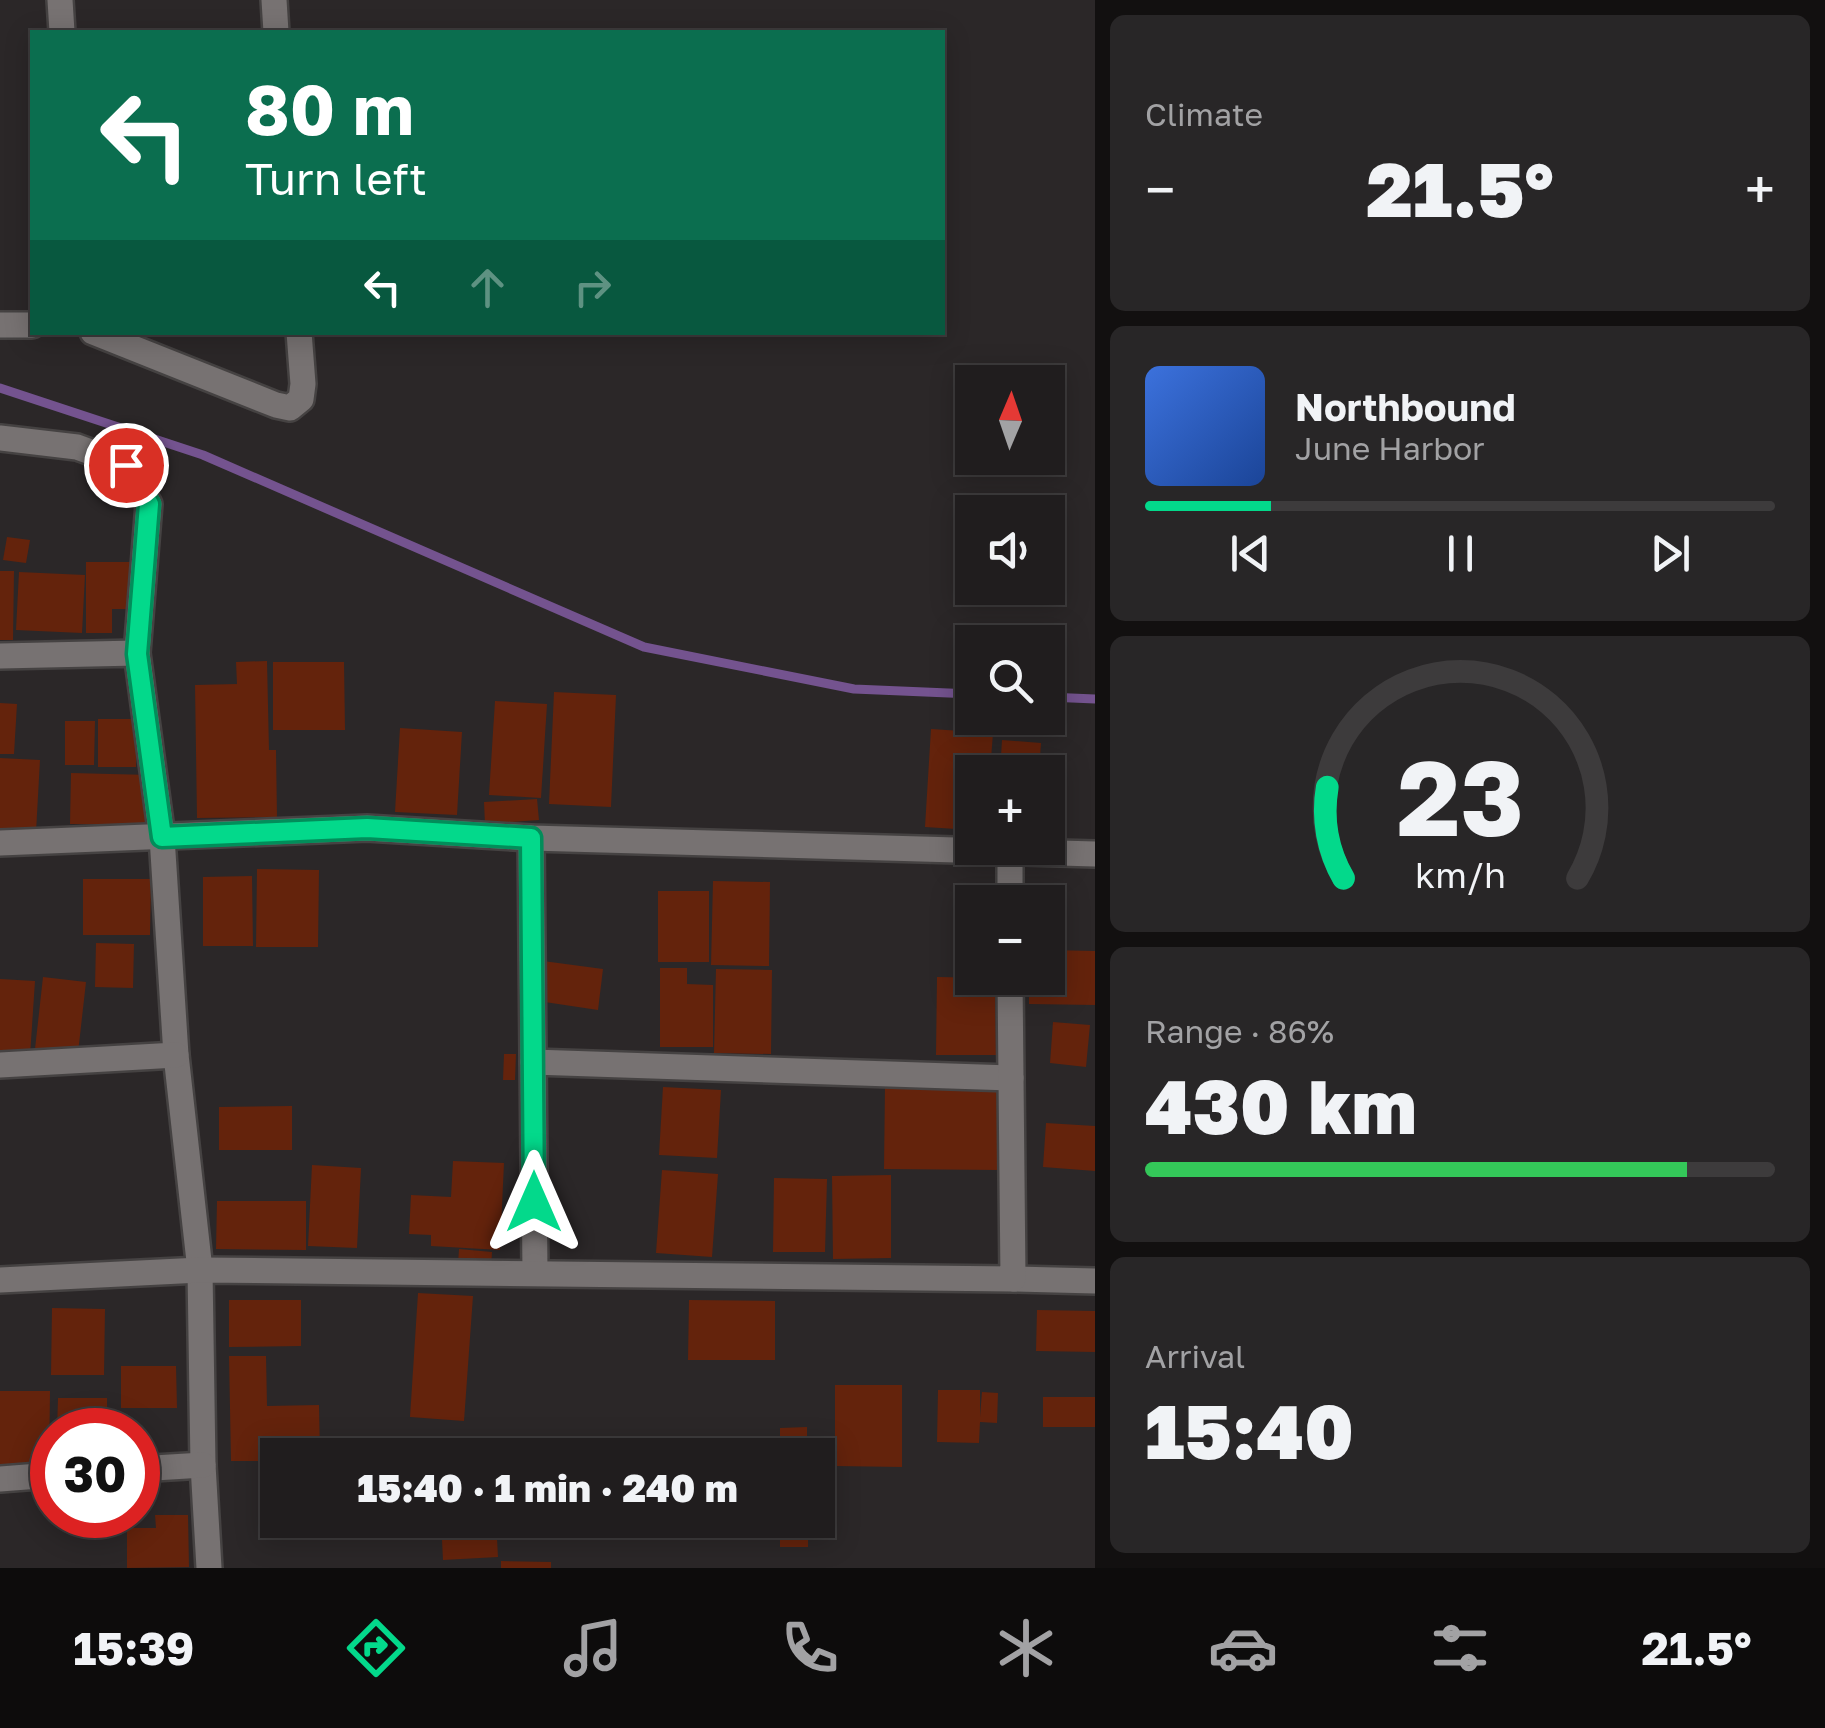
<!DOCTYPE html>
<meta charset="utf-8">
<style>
:root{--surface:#201d1e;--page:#282627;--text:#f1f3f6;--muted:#a2a2a4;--line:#3d3b3c;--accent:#03d98b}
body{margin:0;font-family:"Golos Text",sans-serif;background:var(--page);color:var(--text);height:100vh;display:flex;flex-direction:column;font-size:38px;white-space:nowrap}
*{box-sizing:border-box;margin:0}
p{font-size:32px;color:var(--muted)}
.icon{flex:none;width:55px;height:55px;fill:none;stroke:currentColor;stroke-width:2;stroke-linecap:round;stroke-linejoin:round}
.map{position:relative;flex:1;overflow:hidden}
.details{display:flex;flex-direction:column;gap:15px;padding:15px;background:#121010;width:730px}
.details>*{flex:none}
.top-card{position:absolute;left:30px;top:30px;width:915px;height:305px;border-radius:0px;box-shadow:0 5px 25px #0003,0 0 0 2px var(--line);background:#0b6e4f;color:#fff;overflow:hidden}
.needle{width:65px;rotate:2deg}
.fabs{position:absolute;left:955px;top:365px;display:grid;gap:20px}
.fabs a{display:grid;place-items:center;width:110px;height:110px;border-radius:0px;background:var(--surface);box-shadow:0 5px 25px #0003,0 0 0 2px var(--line);font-size:50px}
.speed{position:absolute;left:30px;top:1408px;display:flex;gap:20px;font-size:50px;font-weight:700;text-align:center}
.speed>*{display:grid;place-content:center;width:130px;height:130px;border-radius:50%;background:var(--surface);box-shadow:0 5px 25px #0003,0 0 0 2px var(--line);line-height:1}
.speed .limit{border:15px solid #d22;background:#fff;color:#111}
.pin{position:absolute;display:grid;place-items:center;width:85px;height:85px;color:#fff;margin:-42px;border:5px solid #fff;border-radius:50%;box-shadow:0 2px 10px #0007}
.me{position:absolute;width:110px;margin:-55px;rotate:0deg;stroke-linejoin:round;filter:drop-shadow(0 0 8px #0008)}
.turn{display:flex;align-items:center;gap:35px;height:210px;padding:0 50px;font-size:45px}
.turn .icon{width:130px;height:130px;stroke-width:2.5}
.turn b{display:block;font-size:70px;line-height:85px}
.lanes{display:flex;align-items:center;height:95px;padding:0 50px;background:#0003;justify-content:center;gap:50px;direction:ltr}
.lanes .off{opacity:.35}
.big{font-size:75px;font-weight:800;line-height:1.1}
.details .tile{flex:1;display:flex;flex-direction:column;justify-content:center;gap:15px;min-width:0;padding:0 35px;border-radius:15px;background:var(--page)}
.details .dial{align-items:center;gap:0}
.dial svg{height:260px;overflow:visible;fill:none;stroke:var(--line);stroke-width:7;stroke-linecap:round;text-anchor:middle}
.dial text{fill:var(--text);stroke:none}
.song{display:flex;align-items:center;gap:30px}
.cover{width:120px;height:120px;border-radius:15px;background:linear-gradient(135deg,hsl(220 70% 55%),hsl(220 70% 35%))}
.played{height:10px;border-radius:5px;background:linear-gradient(90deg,var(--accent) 20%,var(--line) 20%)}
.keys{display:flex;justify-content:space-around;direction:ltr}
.heat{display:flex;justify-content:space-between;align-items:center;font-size:55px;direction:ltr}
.charge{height:15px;border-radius:8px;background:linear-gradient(90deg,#34c759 86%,var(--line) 0)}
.trip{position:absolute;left:260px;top:1438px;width:575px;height:100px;border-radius:0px;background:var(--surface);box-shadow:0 5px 25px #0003,0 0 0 2px var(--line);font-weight:800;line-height:100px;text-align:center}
.tabs{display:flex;height:160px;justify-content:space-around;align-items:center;background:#0d0c0c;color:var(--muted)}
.tabs .icon{width:70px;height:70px}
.tabs .current{color:var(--accent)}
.tabs b{font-size:45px;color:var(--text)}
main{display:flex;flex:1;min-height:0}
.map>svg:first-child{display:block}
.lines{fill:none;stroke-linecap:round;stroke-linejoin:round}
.stream{stroke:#74538f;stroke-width:9}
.building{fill:#64230c}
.street-casing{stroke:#454242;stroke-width:30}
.street{stroke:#777272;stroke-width:25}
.route-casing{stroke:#028d5a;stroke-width:25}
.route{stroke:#03d98b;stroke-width:18}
</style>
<main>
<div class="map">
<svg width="1095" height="1568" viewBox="0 0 1095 1568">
<rect width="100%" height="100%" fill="#2b2728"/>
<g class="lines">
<g class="stream">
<path d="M0 388 203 455 644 647 854 689 972 694"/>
<path d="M1048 697 1095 699"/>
</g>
</g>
<g class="building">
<path d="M7 537 30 540 26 563 3 560Z"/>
<path d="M86 562H136V609H112V633H86Z"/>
<path d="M0 571H14L13 640H0Z"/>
<path d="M19 572 85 575 82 633 16 630Z"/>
<path d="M267 661 269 750H276L277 817 197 818 195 685 237 684 236 662Z"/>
<path d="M273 662H344L345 730H273Z"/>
<path d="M554 692 616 695 611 807 549 804Z"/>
<path d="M495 701 547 704 541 798 489 795Z"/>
<path d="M0 703 17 704 14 754H0Z"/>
<rect x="98" y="719" width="38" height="48"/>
<path d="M65 721H95L94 765H65Z"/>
<path d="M400 728 462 732 457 815 395 812Z"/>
<path d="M931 729 993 733 990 772H972V830L925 827Z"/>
<path d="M1002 740 1041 743 1039 772H1000Z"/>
<path d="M0 758 40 760 36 832 0 830Z"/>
<path d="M71 773 151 775 150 825 70 824Z"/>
<path d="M537 799 539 820 485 824 484 802Z"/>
<path d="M257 869 319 870 318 947H256Z"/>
<path d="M252 876 253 946H203V877Z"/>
<path d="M83 879H151L150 935H83Z"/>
<path d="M713 881 770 882 769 966 711 965Z"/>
<rect x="658" y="891" width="51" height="71"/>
<path d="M96 943 134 944 133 988 95 987Z"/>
<path d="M1048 950 1095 951V1005L1029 1004V978H1048Z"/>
<path d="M543 961 603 969 598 1010 538 1001Z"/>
<path d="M660 968H687V984L713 985V1047H660Z"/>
<path d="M716 969 772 970 771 1054 714 1053Z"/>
<path d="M43 977 86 982 78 1053 35 1049Z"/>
<path d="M937 977 995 978 996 1055H936Z"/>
<path d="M0 979 35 981 30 1056 0 1054Z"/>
<path d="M1053 1022 1090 1025 1086 1067 1050 1063Z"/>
<path d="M504 1054H516L515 1080H503Z"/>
<path d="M885 1086 1000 1087 999 1170 884 1169Z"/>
<path d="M663 1087 721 1090 717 1158 659 1155Z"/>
<path d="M292 1106V1150H219V1107Z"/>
<path d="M1046 1123 1095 1126V1171L1043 1167Z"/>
<path d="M453 1161 504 1163 500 1250 431 1246V1235L409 1234 411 1195 451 1197Z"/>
<path d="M312 1165 361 1168 357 1248 308 1246Z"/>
<path d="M662 1170 718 1174 712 1257 656 1253Z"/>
<path d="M891 1175V1258L833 1259 832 1176Z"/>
<path d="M774 1178 827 1179 825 1252H773Z"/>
<path d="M217 1201H306V1250L216 1249Z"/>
<path d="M459 1249 492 1252 491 1267 458 1264Z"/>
<path d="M418 1293 473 1296 464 1421 410 1417Z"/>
<path d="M229 1300H301V1346L229 1347Z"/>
<path d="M689 1300 775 1301V1360H688Z"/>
<path d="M52 1308 105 1309 104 1375H51Z"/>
<path d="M1037 1310 1095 1311V1352L1036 1351Z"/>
<path d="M229 1356H266L267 1406 319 1405 320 1455H278V1461H231Z"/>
<path d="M121 1366H176L177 1408H121Z"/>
<path d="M835 1385H902V1467L835 1466Z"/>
<path d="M938 1390H980V1417L982 1392 998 1393 997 1423 980 1422 979 1443 937 1442Z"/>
<path d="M0 1391H50L49 1469H0Z"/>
<rect x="1043" y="1397" width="52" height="30"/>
<path d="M58 1398H107V1430H57Z"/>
<path d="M807 1427V1455H780V1428Z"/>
<path d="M467 1442V1455H435V1443Z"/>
<rect x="394" y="1448" width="37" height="7"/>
<path d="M155 1515H188L189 1567 127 1568V1528H156Z"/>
<rect x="398" y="1520" width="36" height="14"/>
<path d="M441 1520H496L498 1557 443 1560Z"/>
<rect x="780" y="1520" width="28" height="27"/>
<path d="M501 1561 551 1562V1568H501Z"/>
</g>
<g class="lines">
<defs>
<g id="street">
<path d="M60 0 62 32"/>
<path d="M274 0 276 32"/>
<path d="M0 325H32"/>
<path d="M93 332 276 405 290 408 301 399 303 384 299 332"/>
<path d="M0 438 77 447 126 465 149 504 137 653"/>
<path d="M0 656 137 653 162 837 176 1055 200 1270 203 1465 209 1568"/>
<path d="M531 838 535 1273"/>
<path d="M0 843 367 828 531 838 1095 854"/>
<path d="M1010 851V902"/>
<path d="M533 1062 1011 1078"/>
<path d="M0 1065 176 1055"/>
<path d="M1013 1279 1095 1281"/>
<path d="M0 1280 200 1270 1013 1279 1010 978"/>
<path d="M138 1469 203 1465"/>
<path d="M0 1479 52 1475"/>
</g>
</defs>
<use href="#street" class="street-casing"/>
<use href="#street" class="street"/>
</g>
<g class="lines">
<defs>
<path id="route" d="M126 465 149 504 137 654 162 837 367 828 531 838 534 1202"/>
</defs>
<use href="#route" class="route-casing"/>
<use href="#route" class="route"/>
</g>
</svg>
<div class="fabs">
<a><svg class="needle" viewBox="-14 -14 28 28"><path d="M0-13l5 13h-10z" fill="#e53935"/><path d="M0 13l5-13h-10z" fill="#a2a2a4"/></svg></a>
<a><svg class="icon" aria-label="sound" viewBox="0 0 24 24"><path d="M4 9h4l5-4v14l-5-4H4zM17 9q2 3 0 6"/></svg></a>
<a><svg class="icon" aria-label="search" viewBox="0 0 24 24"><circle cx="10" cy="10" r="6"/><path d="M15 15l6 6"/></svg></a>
<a>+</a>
<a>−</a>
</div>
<div class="speed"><div class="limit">30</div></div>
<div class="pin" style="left:126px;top:465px;background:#d93025"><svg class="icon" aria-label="arrive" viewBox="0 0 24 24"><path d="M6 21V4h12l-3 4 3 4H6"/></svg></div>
<svg class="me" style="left:534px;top:1202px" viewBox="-20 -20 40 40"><path d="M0-17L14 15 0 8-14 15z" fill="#03d98b" stroke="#fff" stroke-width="4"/></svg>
<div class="trip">15:40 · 1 min · 240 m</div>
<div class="top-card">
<div class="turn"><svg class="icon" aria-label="left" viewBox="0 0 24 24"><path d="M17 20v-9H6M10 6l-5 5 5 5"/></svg><div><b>80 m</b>Turn left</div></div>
<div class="lanes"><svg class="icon" aria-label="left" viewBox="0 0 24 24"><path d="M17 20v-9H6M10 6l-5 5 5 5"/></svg><svg class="icon off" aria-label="ahead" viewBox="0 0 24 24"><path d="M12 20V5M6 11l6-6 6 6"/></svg><svg class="icon off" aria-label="right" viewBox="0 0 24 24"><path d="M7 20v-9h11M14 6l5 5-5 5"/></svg></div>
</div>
</div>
<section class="details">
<div class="tile"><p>Climate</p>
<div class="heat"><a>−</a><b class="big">21.5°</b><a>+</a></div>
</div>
<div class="tile">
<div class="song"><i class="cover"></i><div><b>Northbound</b><p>June Harbor</p></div></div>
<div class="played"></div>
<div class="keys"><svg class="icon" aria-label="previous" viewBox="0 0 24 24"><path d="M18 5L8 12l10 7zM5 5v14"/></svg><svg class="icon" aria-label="pause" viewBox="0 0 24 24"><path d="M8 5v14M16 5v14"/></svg><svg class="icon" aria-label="next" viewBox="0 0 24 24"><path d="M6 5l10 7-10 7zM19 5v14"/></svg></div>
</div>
<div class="tile dial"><svg viewBox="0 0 100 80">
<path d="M14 69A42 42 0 1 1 86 69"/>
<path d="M14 69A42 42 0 0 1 9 41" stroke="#03d98b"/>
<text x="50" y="56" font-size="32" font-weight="700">23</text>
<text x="50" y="72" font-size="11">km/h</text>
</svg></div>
<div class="tile"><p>Range · 86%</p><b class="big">430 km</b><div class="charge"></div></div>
<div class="tile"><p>Arrival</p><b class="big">15:40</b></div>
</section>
</main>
<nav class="tabs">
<b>15:39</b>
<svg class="icon current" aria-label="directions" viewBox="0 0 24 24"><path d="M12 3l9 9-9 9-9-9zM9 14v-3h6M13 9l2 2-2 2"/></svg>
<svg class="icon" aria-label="music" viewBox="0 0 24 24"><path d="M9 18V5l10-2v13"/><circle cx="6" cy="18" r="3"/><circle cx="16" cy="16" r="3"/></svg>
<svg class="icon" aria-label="phone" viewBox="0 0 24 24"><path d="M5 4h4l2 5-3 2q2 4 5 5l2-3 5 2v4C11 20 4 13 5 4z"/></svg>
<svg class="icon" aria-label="climate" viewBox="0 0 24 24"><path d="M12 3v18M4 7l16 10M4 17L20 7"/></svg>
<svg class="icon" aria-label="car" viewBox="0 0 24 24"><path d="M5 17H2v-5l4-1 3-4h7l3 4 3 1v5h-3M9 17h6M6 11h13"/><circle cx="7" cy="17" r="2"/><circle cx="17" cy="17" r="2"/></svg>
<svg class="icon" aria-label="filters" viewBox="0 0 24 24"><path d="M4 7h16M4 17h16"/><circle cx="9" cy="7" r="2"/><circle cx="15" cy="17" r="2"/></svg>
<b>21.5°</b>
</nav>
